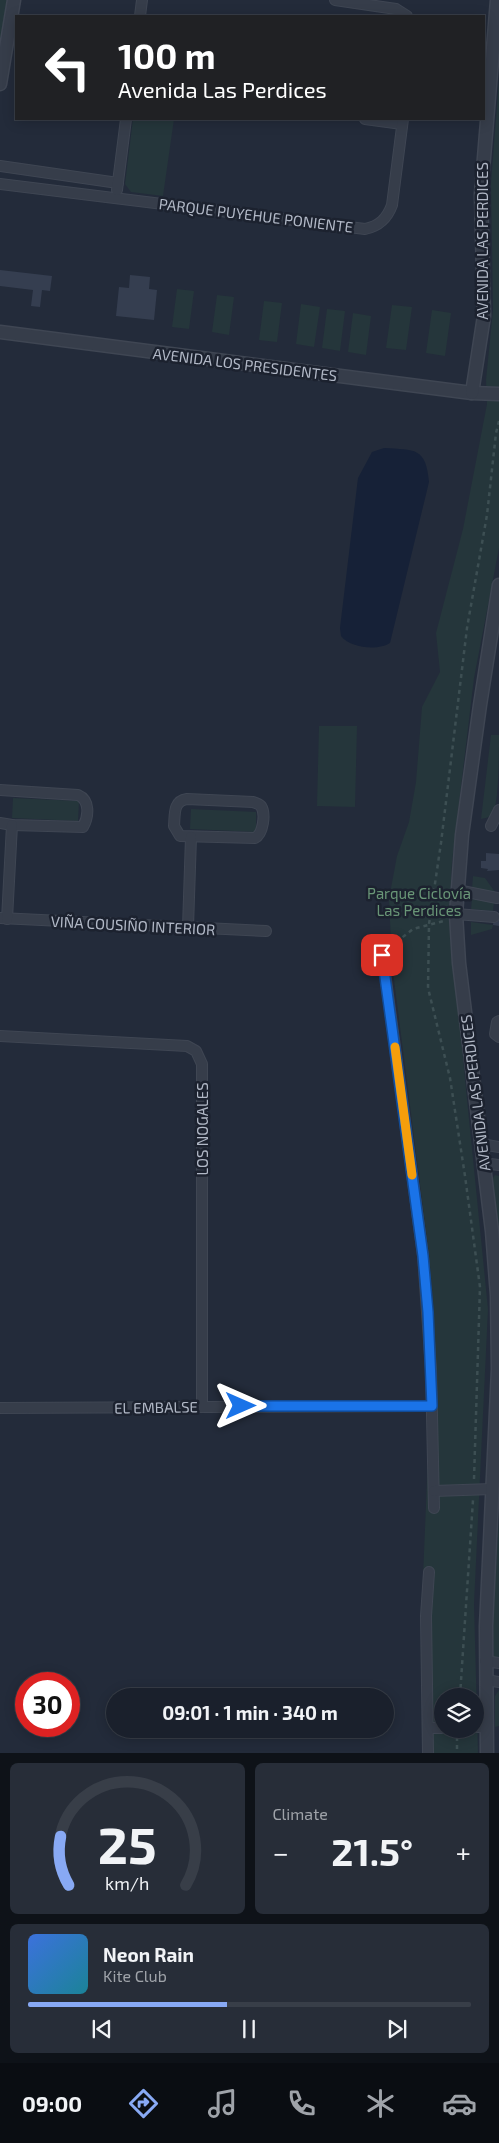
<!DOCTYPE html>
<meta charset="utf-8">
<style>
:root{--surface:#1a202c;--page:#272d38;--text:#f1f3f6;--muted:#9fa3a9;--line:#383e48;--accent:#88a9f4}
body{margin:0;font-family:"Exo 2",sans-serif;background:var(--page);color:var(--text);height:100vh;display:flex;flex-direction:column;font-size:19px;white-space:nowrap}
*{box-sizing:border-box;margin:0}
p{font-size:16px;color:var(--muted)}
.icon{flex:none;width:28px;height:28px;fill:none;stroke:currentColor;stroke-width:2;stroke-linecap:round;stroke-linejoin:round}
.map{position:relative;height:1753px;overflow:hidden}
.drawer{display:flex;flex-direction:column;gap:10px;padding:10px;background:#0e1218;flex:1}
.drawer>*{flex:none}
.top-card{position:absolute;left:15px;top:15px;width:470px;height:105px;border-radius:0px;box-shadow:0 2px 12px #0003,0 0 0 1px var(--line);background:#202124;color:#fff;overflow:hidden}
.controls{position:absolute;left:434px;top:1688px;display:grid;gap:10px}
.controls a{display:grid;place-items:center;width:50px;height:50px;border-radius:50%;background:var(--surface);box-shadow:0 2px 12px #0003,0 0 0 1px var(--line);font-size:25px}
.speed{position:absolute;left:15px;top:1672px;display:flex;gap:10px;font-size:25px;font-weight:700;text-align:center}
.speed>*{display:grid;place-content:center;width:65px;height:65px;border-radius:50%;background:var(--surface);box-shadow:0 2px 12px #0003,0 0 0 1px var(--line);line-height:1}
.speed .limit{border:8px solid #d22;background:#fff;color:#111}
.pin{position:absolute;display:grid;place-items:center;width:42px;height:42px;color:#fff;margin:-21px;border-radius:10px;box-shadow:0 2px 8px #0006}
.me{position:absolute;width:55px;margin:-28px;rotate:90deg;stroke-linejoin:round;filter:drop-shadow(0 0 4px #0008)}
.turn{display:flex;align-items:center;gap:18px;height:105px;padding:0 20px;font-size:22px}
.turn .icon{width:65px;height:65px;stroke-width:2.5}
.turn b{display:block;font-size:35px;line-height:42px}
.big{font-size:38px;font-weight:700;line-height:1.1}
.drawer .tile{flex:1;display:flex;flex-direction:column;justify-content:center;gap:8px;min-width:0;padding:0 18px;border-radius:8px;background:var(--page)}
.drawer .dial{align-items:center;gap:0}
.dial svg{height:130px;overflow:visible;fill:none;stroke:var(--line);stroke-width:7;stroke-linecap:round;text-anchor:middle}
.dial text{fill:var(--text);stroke:none}
.song{display:flex;align-items:center;gap:15px}
.cover{width:60px;height:60px;border-radius:8px;background:linear-gradient(135deg,hsl(220 70% 55%),hsl(190 70% 35%))}
.played{height:5px;border-radius:2px;background:linear-gradient(90deg,var(--accent) 45%,var(--line) 45%)}
.keys{display:flex;justify-content:space-around;direction:ltr}
.heat{display:flex;justify-content:space-between;align-items:center;font-size:28px;direction:ltr}
.drawer .tiles{flex:1;display:grid;gap:10px;grid-template-columns:1fr 1fr}
.tile:last-child{grid-column:span 2}
.trip{position:absolute;left:106px;top:1688px;width:288px;height:50px;border-radius:25px;background:var(--surface);box-shadow:0 2px 12px #0003,0 0 0 1px var(--line);font-weight:700;line-height:50px;text-align:center}
.menu{display:flex;height:80px;justify-content:space-around;align-items:center;background:#0a0d12;color:var(--muted)}
.menu .icon{width:35px;height:35px}
.menu .active{color:var(--accent)}
.menu b{font-size:22px;color:var(--text)}
.map>svg:first-child{display:block}
.green{fill:#25363b;fill-rule:evenodd}
.water{fill:#162137}
.building{fill:#353e50}
.lines{fill:none;stroke-linecap:round;stroke-linejoin:round}
.minor-casing{stroke:#3f4653;stroke-width:12}
.tertiary-casing{stroke:#3f4653;stroke-width:15}
.path{stroke:#3d4f53;stroke-width:2.5;stroke-dasharray:4 4;stroke-linecap:butt}
.minor{stroke:#363d4a;stroke-width:10}
.tertiary{stroke:#363d4a;stroke-width:12}
.route-casing{stroke:#114b97;stroke-width:12}
.route{stroke:#1a73e8;stroke-width:9}
.slow{stroke:#f59e0b;stroke-width:9}
.labels{text-anchor:middle;dominant-baseline:central;stroke-width:5;stroke-linejoin:round;paint-order:stroke}
.street-label{font-size:15px;fill:#b1b8c6;stroke:#1c222f}
.park-label{font-size:15px;fill:#699677;stroke:#1c222f}
</style>
<div class="map">
<svg width="499" height="1753" viewBox="0 0 499 1753">
<rect width="100%" height="100%" fill="#232b3a"/>
<g class="green">
<path d="M0 0H7L0 45Z"/>
<path d="M499 80V548L474 678 452 862 450 899 453 959 488 1309 474 1604 478 1753H423L422 1601 434 1312 429 1255 392 964 389 899 397 856 409 822 416 782 422 707 440 672 436 633 463 529 487 404 486 380 493 310 491 183ZM442 1696H475V1729H442Z"/>
<path d="M133 119H174L163 196 131 192 125 184Z"/>
<path d="M177 289 194 291 189 329 172 327Z"/>
<path d="M217 295 234 297 229 335 212 332Z"/>
<path d="M264 301 282 303 277 342 259 340Z"/>
<path d="M301 304 320 307 314 347 296 344Z"/>
<path d="M392 305 412 307 406 350 386 348Z"/>
<path d="M327 309 345 311 340 351 322 348Z"/>
<path d="M432 310 451 313 445 356 426 353Z"/>
<path d="M353 313 371 316 366 355 348 352Z"/>
<path d="M319 726H357L355 807 317 806Z"/>
<path d="M491 735H499C499 757 499 792 494 812 491 817 486 818 481 819Z"/>
<path d="M13 798 79 801 78 821 12 818Z"/>
<path d="M191 809 256 812V832L190 829Z"/>
<path d="M473 876 485 878 495 892 472 889Z"/>
<path d="M472 899 494 902 493 911 471 909Z"/>
<path d="M471 922 493 925 492 929 471 935Z"/>
<path d="M495 1175 499 1176V1239L492 1179Z"/>
<path d="M499 1519V1659H494L492 1620Z"/>
<path d="M499 1690V1726L495 1727V1696Z"/>
</g>
<path class="water" d="M384 448C415 450 426 447 429 482L390 643C378 651 350 648 341 636L340 628 358 478 372 452Z"/>
<g class="building">
<path d="M0 270 52 276 50 291 42 290 40 307 31 306 33 290 0 286Z"/>
<path d="M130 275 150 277 149 289 157 290 154 320 116 316 119 287 129 288Z"/>
<path d="M486 853 499 854V870L487 871 488 869 481 868V861H486Z"/>
<path d="M495 912 499 913V926L493 925Z"/>
</g>
<g class="lines">
<defs>
<g id="minor">
<path d="M335 0 396 9 407 16"/>
<path d="M140 16 142 0"/>
<path d="M365 119 402 124"/>
<path d="M0 166 118 183"/>
<path d="M0 184 365 229C379 226 387 219 392 205L403 119"/>
<path d="M117 190 126 119"/>
<path d="M0 790 78 795C90 800 89 816 83 827L12 825 0 823"/>
<path d="M187 799 253 802C256 803 259 804 261 806 266 814 263 834 255 838L180 836 174 826C175 814 173 801 187 799Z"/>
<path d="M491 826 499 810"/>
<path d="M457 890 497 898"/>
<path d="M456 914 494 917"/>
<path d="M0 918 266 931"/>
<path d="M7 919 12 825"/>
<path d="M188 927 191 837"/>
<path d="M379 943 384 965 423 1256 431 1369 434 1508"/>
<path d="M499 1021 497 1022 495 1034 499 1037"/>
<path d="M0 1036 187 1046 196 1051 202 1064V1406"/>
<path d="M481 1144 499 1147"/>
<path d="M483 1163 499 1165"/>
<path d="M0 1408 432 1406"/>
<path d="M434 1491 492 1489"/>
<path d="M485 1661 499 1663"/>
<path d="M486 1680 499 1682"/>
<path d="M475 1727H486"/>
<path d="M428 1728H442"/>
<path d="M428 1753 426 1616 429 1572"/>
</g>
<g id="tertiary">
<path d="M0 84 14 0"/>
<path d="M0 332 472 393 499 394"/>
<path d="M472 393 484 316 481 194 497 0"/>
<path d="M487 1753 486 1626 498 1369 497 1295 492 1231 459 963 456 914 462 835 480 705 499 585"/>
</g>
</defs>
<use href="#minor" class="minor-casing"/>
<use href="#tertiary" class="tertiary-casing"/>
<g class="path">
<path d="M390 947 413 929 444 921"/>
<path d="M474 1479 480 1287 465 1176 450 1078 428 988 429 924 441 843 467 628 487 515 496 433 499 421"/>
<path d="M460 1696 473 1500"/>
<path d="M457 1729V1753"/>
</g>
<use href="#minor" class="minor"/>
<use href="#tertiary" class="tertiary"/>
</g>
<g class="lines">
<defs>
<path id="route" d="M241 1406H432L428 1312 423 1256 382 955"/>
</defs>
<use href="#route" class="route-casing"/>
<use href="#route" class="route"/>
<path class="slow" d="M395 1047 412 1175"/>
</g>
<g class="labels">
<g class="street-label">
<text transform="translate(256 215) rotate(7)">PARQUE PUYEHUE PONIENTE</text>
<text transform="translate(482 241) rotate(-90)">AVENIDA LAS PERDICES</text>
<text transform="translate(245 364) rotate(7)">AVENIDA LOS PRESIDENTES</text>
<text transform="translate(133 925) rotate(3)">VIÑA COUSIÑO INTERIOR</text>
<text transform="translate(475 1093) rotate(-97)">AVENIDA LAS PERDICES</text>
<text transform="translate(202 1129) rotate(-90)">LOS NOGALES</text>
<text transform="translate(156 1407) rotate(-1)">EL EMBALSE</text>
</g>
<g class="park-label">
<text x="419" y="893">Parque Ciclovía<tspan x="419" dy="17">Las Perdices</tspan></text>
</g>
</g>
</svg>
<div class="controls">
<a><svg class="icon" aria-label="layers" viewBox="0 0 24 24"><path d="M12 4l9 5-9 5-9-5zM3 14l9 5 9-5"/></svg></a>
</div>
<div class="speed"><div class="limit">30</div></div>
<div class="pin" style="left:382px;top:955px;background:#d93025"><svg class="icon" aria-label="arrive" viewBox="0 0 24 24"><path d="M6 21V4h12l-3 4 3 4H6"/></svg></div>
<svg class="me" style="left:241px;top:1406px" viewBox="-20 -20 40 40"><path d="M0-17L14 15 0 8-14 15z" fill="#1a73e8" stroke="#fff" stroke-width="4"/></svg>
<div class="trip">09:01 · 1 min · 340 m</div>
<div class="top-card">
<div class="turn"><svg class="icon" aria-label="left" viewBox="0 0 24 24"><path d="M17 20v-9H6M10 6l-5 5 5 5"/></svg><div><b>100 m</b>Avenida Las Perdices</div></div>
</div>
</div>
<section class="drawer">
<div class="tiles">
<div class="tile dial"><svg viewBox="0 0 100 80">
<path d="M14 69A42 42 0 1 1 86 69"/>
<path d="M14 69A42 42 0 0 1 9 39" stroke="#88a9f4"/>
<text x="50" y="56" font-size="32" font-weight="700">25</text>
<text x="50" y="72" font-size="11">km/h</text>
</svg></div>
<div class="tile"><p>Climate</p>
<div class="heat"><a>−</a><b class="big">21.5°</b><a>+</a></div>
</div>
<div class="tile">
<div class="song"><i class="cover"></i><div><b>Neon Rain</b><p>Kite Club</p></div></div>
<div class="played"></div>
<div class="keys"><svg class="icon" aria-label="previous" viewBox="0 0 24 24"><path d="M18 5L8 12l10 7zM5 5v14"/></svg><svg class="icon" aria-label="pause" viewBox="0 0 24 24"><path d="M8 5v14M16 5v14"/></svg><svg class="icon" aria-label="next" viewBox="0 0 24 24"><path d="M6 5l10 7-10 7zM19 5v14"/></svg></div>
</div>
</div>
</section>
<nav class="menu">
<b>09:00</b>
<svg class="icon active" aria-label="directions" viewBox="0 0 24 24"><path d="M12 3l9 9-9 9-9-9zM9 14v-3h6M13 9l2 2-2 2"/></svg>
<svg class="icon" aria-label="music" viewBox="0 0 24 24"><path d="M9 18V5l10-2v13"/><circle cx="6" cy="18" r="3"/><circle cx="16" cy="16" r="3"/></svg>
<svg class="icon" aria-label="phone" viewBox="0 0 24 24"><path d="M5 4h4l2 5-3 2q2 4 5 5l2-3 5 2v4C11 20 4 13 5 4z"/></svg>
<svg class="icon" aria-label="climate" viewBox="0 0 24 24"><path d="M12 3v18M4 7l16 10M4 17L20 7"/></svg>
<svg class="icon" aria-label="car" viewBox="0 0 24 24"><path d="M5 17H2v-5l4-1 3-4h7l3 4 3 1v5h-3M9 17h6M6 11h13"/><circle cx="7" cy="17" r="2"/><circle cx="17" cy="17" r="2"/></svg>
</nav>
